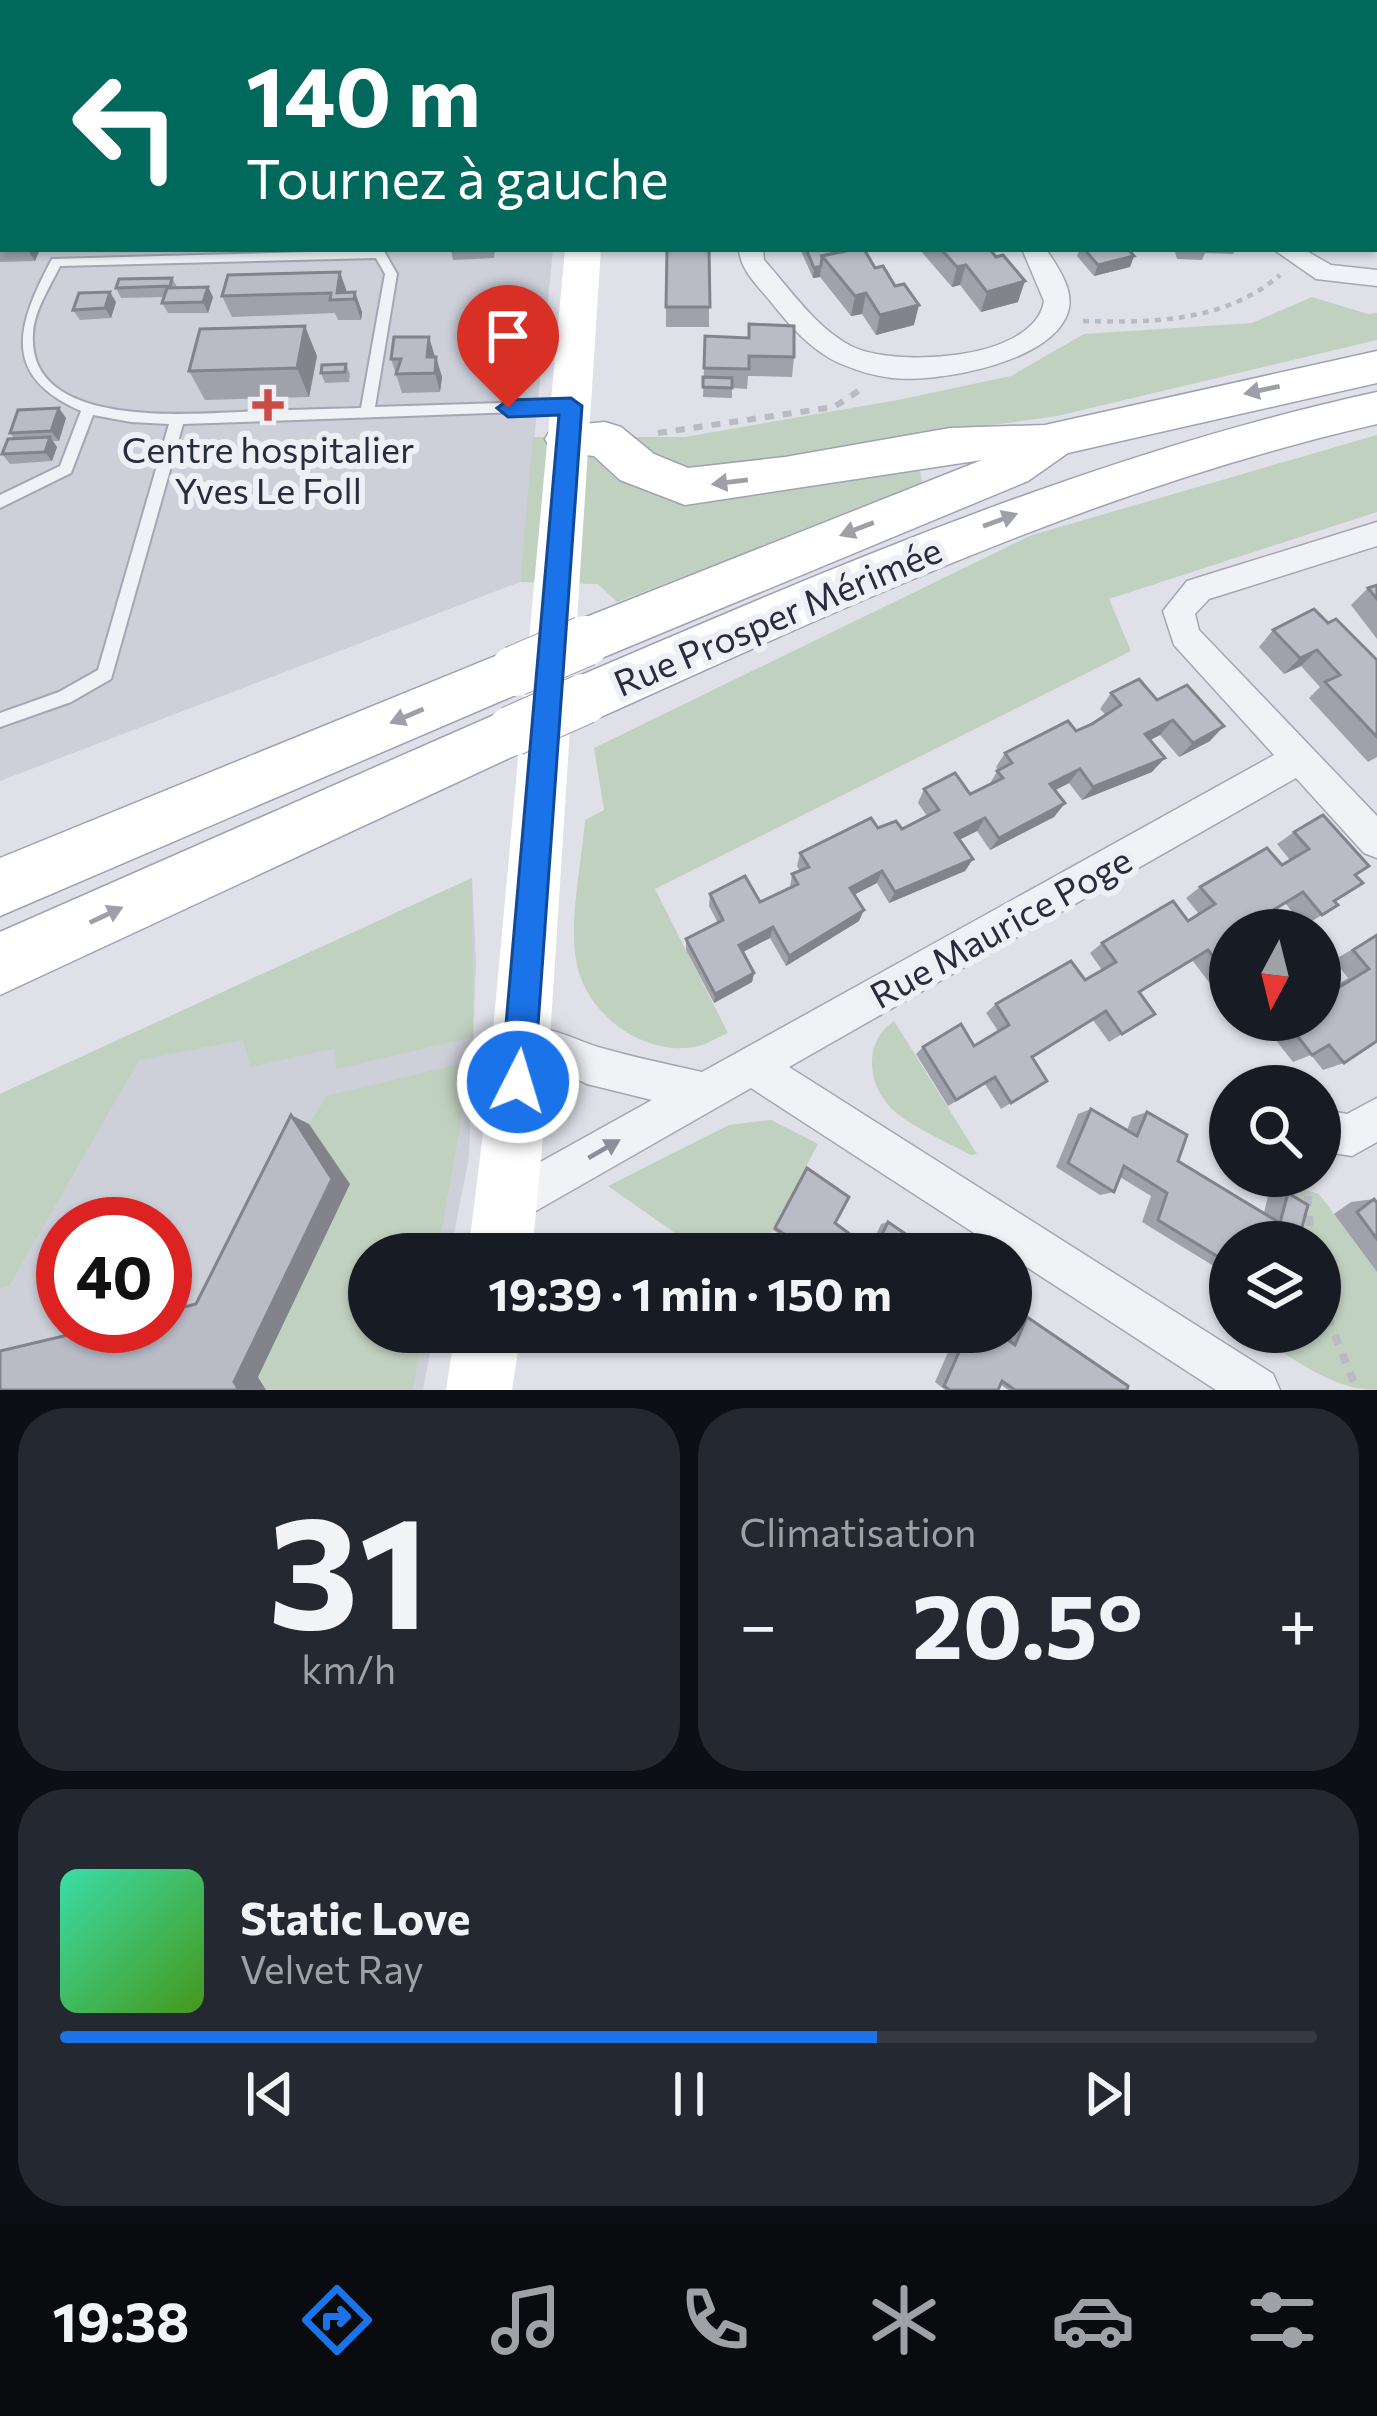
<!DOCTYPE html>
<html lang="fr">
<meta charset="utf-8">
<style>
:root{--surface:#171b24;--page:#242831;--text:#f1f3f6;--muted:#9ea1a6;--line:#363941;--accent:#1a73e8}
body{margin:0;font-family:Commissioner,sans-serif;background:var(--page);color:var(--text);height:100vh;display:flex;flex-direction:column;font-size:45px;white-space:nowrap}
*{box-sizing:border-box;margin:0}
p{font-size:39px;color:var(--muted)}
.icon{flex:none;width:66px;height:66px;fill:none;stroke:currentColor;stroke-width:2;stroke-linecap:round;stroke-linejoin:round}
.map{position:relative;height:1390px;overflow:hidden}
.sheet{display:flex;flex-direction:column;gap:18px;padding:18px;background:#0d0f14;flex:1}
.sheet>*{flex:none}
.banner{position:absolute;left:0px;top:0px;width:1377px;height:252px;box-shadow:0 3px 9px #0004;background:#00695c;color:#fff;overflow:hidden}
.needle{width:78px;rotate:187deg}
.fabs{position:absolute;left:1209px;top:909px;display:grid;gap:24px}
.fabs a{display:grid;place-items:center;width:132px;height:132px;border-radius:50%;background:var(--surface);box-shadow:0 3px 9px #0004;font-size:60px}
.speed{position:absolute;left:36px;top:1197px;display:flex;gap:24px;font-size:60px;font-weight:700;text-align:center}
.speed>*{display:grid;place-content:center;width:156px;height:156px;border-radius:50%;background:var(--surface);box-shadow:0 3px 9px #0004;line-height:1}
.speed .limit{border:18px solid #d22;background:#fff;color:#111}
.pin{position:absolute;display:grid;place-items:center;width:102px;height:102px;color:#fff;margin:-123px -51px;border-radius:50% 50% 50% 0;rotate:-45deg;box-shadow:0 0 12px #0007}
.pin .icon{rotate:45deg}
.me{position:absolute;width:132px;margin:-66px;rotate:5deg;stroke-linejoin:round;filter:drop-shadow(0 0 9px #0008)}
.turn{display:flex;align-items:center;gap:42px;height:252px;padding:0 48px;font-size:54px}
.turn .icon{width:156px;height:156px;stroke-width:2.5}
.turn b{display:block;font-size:84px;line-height:102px}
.big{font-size:90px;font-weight:700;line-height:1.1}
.sheet .card{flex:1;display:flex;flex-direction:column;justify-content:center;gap:18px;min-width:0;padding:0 42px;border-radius:48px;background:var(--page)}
.sheet .dial{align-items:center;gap:0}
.dial b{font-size:156px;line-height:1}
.song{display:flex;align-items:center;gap:36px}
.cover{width:144px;height:144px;border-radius:18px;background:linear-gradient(135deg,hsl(160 70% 55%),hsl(100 70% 35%))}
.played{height:12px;border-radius:6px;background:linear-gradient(90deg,var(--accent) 65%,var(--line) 65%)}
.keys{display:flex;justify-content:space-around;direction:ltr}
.heat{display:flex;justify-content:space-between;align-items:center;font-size:66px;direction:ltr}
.sheet .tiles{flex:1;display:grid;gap:18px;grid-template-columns:1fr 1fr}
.card:last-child{grid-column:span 2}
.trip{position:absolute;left:348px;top:1233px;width:684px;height:120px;border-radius:60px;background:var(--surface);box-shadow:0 3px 9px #0004;font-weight:700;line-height:120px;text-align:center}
.menu{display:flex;height:192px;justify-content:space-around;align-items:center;background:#090b0e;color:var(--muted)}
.menu .icon{width:84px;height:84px}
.menu .active{color:var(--accent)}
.menu b{font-size:54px;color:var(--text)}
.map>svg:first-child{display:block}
.built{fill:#cdcfd9;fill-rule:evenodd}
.green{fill:#c1d1c0}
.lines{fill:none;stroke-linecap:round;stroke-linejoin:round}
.lane-casing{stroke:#a4a6b2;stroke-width:4}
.street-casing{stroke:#a4a6b2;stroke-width:3}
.primary-casing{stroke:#9ea2b3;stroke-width:3}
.path-far2{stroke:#b9bbc2;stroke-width:4.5;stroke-dasharray:6 6;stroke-linecap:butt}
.path-far1{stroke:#b9bbc2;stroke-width:6;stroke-dasharray:9 9;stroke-linecap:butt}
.path{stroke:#b9bbc2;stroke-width:8;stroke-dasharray:10 10;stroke-linecap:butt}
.lane{fill:#f1f2f6;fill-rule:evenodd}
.street{fill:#f1f2f6;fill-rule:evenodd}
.secondary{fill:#fff;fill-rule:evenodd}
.primary{fill:#fff;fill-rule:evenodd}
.primary-bridge-casing{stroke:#9ea2b3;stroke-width:52;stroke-linecap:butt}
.primary-bridge{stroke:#fff;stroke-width:50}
.wall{fill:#9fa1ab}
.shaded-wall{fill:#82838b}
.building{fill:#b9bbc7;stroke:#82838b;stroke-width:3}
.oneway{fill:#9ea0a8}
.oneway2{fill:#8c8f9a}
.route{fill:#1a73e8;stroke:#114b97;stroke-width:3}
.poi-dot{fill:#ca4c46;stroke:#eef0f5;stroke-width:4.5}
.labels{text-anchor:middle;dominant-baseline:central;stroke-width:12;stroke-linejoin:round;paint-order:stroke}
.poi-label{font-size:36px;fill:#282c3e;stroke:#eef0f5}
.street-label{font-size:36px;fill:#282c3e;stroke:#eef0f5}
</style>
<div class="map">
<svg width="1377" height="1390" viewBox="0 0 1377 1390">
<rect width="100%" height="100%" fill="#dfe0e8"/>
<g class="built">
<path d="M0 0H579L3 3V249H553L520 582 0 781Z"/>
<path d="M472 878 476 961 469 1157 450 1254H369V1332H434L423 1390H0V1094ZM63 1224H165V1326H63Z"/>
</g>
<g class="green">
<path d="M1312 297 1368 314 1377 313V340L1057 416 912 436 923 485 617 602 598 584 520 582 533 437H685L898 400 1011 376 1084 334 1252 323Z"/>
<path d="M1377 435V512L1109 599 1131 651 655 889 728 1033C720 1036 711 1042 702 1045 647 1061 584 1014 576 960 569 921 582 860 585 820L604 810 594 748 1032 535Z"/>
<path d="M472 878 473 1037 336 1069 335 1048 250 1067 243 1040 139 1060 9 1286 0 1288V1094Z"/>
<path d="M894 1021 977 1154 971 1155C947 1142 916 1129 895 1112 867 1087 862 1042 894 1021Z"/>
<path d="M472 1061 437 1254H369V1332H423L413 1390H266L258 1377 349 1184 309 1124 327 1096Z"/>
<path d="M771 1120 818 1144 760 1254H705L608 1186 729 1125Z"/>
<path d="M1293 1186 1319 1194 1377 1272V1390C1330 1390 1291 1356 1251 1332H1320V1242H1277Z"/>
</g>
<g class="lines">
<defs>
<path id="lane" d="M380 250 384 251 397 274 375 407 570 401 575 402V410L183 424 111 679 71 702 0 727V713L59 692 98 670 169 424 131 422 93 415 71 473 0 508V495L60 466 81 411C0 376 17 325 52 259ZM376 258 385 274 361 408C321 409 281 410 241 412 183 414 27 428 33 334 34 310 50 287 60 266Z"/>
<g id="street">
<path d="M807 0H827L829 3H809Z"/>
<rect x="1152" y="0" width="20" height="3"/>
<path d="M1374 131 1377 132V146L1374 145Z"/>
<path d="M739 249H763L764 260C791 290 815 327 851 346 894 368 1035 361 1044 301L1022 249H1046C1056 265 1073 287 1069 308 1058 362 938 383 892 378 874 376 855 370 839 363 811 350 790 326 771 302 758 286 740 270 739 249Z"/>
<path d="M1273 249H1303L1331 265 1377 270V286L1316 279Z"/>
<path d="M1377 522V546L1209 599 1195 614 1199 630 1377 816V858L1364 853 1296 778 789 1067 1273 1374 1280 1390H1216L751 1088 520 1220 505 1226 490 1220 484 1205 490 1190 652 1100 587 1084 557 1070 506 1061 500 1047 506 1033C540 1019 566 1037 598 1047 632 1057 667 1064 702 1072L1274 755 1174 645 1163 611 1187 581Z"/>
<path d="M1377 1098V1142L1352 1156 1320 1151V1109L1347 1114Z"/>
</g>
<g id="primary">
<path d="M1377 351V383L1068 453 1028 481 604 657 585 663 566 657 559 641 566 625 982 460 685 505 620 480 594 456 552 451 545 439 552 427 605 422 621 427 654 454 688 468 785 457 950 428 1045 425Z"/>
<path d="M1377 392V424C1103 487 858 601 603 716L584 722 565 716 557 699 565 682C831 568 1093 454 1377 392Z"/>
<path d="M515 648 534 655 542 671 534 687 0 916V858Z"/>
<path d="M512 707 531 714 540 731 531 748 0 995V932Z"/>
</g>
</defs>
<use href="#lane" class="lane-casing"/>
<use href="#street" class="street-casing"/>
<use href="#primary" class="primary-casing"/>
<path class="path-far2" d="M1083 321C1153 323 1225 322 1280 275"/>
<path class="path-far1" d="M658 433 834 407 860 390"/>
<g class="path">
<path d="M1306 1176 1311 1242"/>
<path d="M1320 1298 1357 1390"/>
</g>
<use href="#lane" class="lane"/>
<use href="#street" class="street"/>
<g class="secondary">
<rect x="589" y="0" width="30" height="3"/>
<path d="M565 249H601L545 1117 532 1254H468L485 1117Z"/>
<path d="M455 1332H521L512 1390H446Z"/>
</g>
<use href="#primary" class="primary"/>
<defs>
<g id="primary-bridge">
<path d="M515 671 585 641"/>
<path d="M512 731 584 699"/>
</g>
</defs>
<use href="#primary-bridge" class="primary-bridge-casing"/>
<use href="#primary-bridge" class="primary-bridge"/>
</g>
<g class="wall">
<path d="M0 0H552L553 3H3V249H40L35 261 0 262Z"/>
<path d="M903 0H928V3H907Z"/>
<path d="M1258 0 1267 3H1181V1Z"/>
<path d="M1313 0H1377V1L1373 3H1316Z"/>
<path d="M451 249H495L494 258 453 260Z"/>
<path d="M709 249V327H666V307Z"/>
<path d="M800 249H848L914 325 876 335 862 314 851 316 820 277 813 278Z"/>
<path d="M919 249H990L1018 302 981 312 960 285 952 287Z"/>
<path d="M1080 249H1128L1134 256 1130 267 1094 276 1077 256Z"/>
<path d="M1176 249H1236L1233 254 1205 253 1202 260 1177 259 1175 252Z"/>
<path d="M172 278 177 287H208L213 297 208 313H168L162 303 164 297 121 298 116 288Z"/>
<path d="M355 292 362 312 361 320H338L335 313 232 317 222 296Z"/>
<path d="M116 302 111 318 80 320 73 310Z"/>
<path d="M705 336 748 338 794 357 792 377 748 376 747 389 732 388V398L703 397Z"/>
<path d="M317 356 309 397 205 400 189 371Z"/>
<path d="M435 357 442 377 440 392 402 393 391 359Z"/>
<path d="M346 364 350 374 349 382 325 383 321 373Z"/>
<path d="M66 418 59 441H53L57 447 52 461 10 464 2 454 14 438 10 433Z"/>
<path d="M1377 585V639L1351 605 1368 588Z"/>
<path d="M1328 623 1377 660V757L1368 762 1309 698 1320 687 1301 666 1284 674 1259 647 1273 630Z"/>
<path d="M1111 693 1157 700 1210 741 1179 757 1160 735 1150 740 1152 772 1082 800 1069 783 1055 790 1065 803 1054 817 990 850 977 831 959 840 973 859 965 871 889 903 877 883 854 895 859 921 786 966 770 938 743 952 754 973 752 982 714 1003 686 950V939L718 923 709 906 710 894 760 902 790 888 792 874 800 871 797 866 800 853 878 828 902 829 927 816 918 803 924 789 970 794 989 785 998 770 996 767 1005 753 1076 731 1106 715 1100 709Z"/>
<path d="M1294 832 1355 875 1334 901 1338 905 1304 926 1285 903 1230 930V969L1209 982 1192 960 1139 992 1155 1014 1109 1042 1093 1020 1032 1057 1047 1081 1001 1109 985 1084 948 1106 916 1054 923 1047 974 1046 998 1031 986 1013 996 1004 1085 980 1102 970 1090 953 1102 943 1188 921 1199 914 1186 898 1200 887 1282 865 1290 860 1277 844Z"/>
<path d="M1377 935 1344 1063 1323 1070 1311 1055 1293 1062 1260 1020H1320V996L1348 978 1334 960Z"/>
<path d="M1091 1109 1127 1130 1132 1117 1147 1112 1178 1161 1264 1213 1268 1196 1288 1193 1298 1242H1230V1276L1142 1222 1151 1196 1120 1177 1114 1192 1100 1195 1056 1167 1078 1114Z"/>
<path d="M807 1168 835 1223 870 1248 881 1224 888 1222 935 1254H808L773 1230Z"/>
<path d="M1374 1199 1377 1203V1272L1334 1214 1351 1202Z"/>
<path d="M1015 1316 1027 1317 1127 1390H1008L1000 1384 998 1390H945L935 1382 949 1350 925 1332H997L1006 1338 1008 1332H1011V1325Z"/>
</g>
<g class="shaded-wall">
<path d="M27 249H40L35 261Z"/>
<path d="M1134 256 1130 267 1094 276 1098 265Z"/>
<path d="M966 265 960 285 952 287 957 267Z"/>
<path d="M821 266 820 277 813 278 814 268Z"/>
<path d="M340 272 347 292 337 293Z"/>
<path d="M1025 281 1018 302 981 312 987 292Z"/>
<path d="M208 287 213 297 208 313 203 302Z"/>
<path d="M110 292 116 302 111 318 105 308Z"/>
<path d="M355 292 362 312 361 320 354 299Z"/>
<path d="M866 293 862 314 851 316 855 296Z"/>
<path d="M919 305 914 325 876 335 880 315Z"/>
<path d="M305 326 317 356 309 397 297 368Z"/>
<path d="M429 337 435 357H427Z"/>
<path d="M436 357 442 377 440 392 435 373Z"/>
<path d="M59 408 66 418 59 441 51 431Z"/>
<path d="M50 437 57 447 52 461 45 452Z"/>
<path d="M1317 650 1301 666 1284 674 1300 658Z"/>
<path d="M1173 720 1160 735 1132 749 1145 734Z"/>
<path d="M1224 726 1210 741 1179 757 1193 743Z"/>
<path d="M1165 758 1152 772 1082 800 1093 787Z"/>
<path d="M1080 769 1069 783 1040 798 1050 784Z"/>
<path d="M1065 803 1054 817 990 850 999 838Z"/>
<path d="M985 818 977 831 947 846 955 833Z"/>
<path d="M973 859 965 871 889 903 895 892Z"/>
<path d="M882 871 877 883 845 899 850 888Z"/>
<path d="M864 910 859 921 786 966 789 956Z"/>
<path d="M773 927 770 938 737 955 739 945Z"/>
<path d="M754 973 752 982 714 1003 715 994Z"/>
<path d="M291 1115 309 1124 350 1184 258 1377 266 1390H239L234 1382Z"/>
</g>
<g class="building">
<path d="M0 0H481L480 3H3V201L0 207Z"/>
<path d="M761 0H770L782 3H752Z"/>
<path d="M978 0H1046L1043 3 1024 0 1014 3H987Z"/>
<path d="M1213 0H1258L1267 3H1219Z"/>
<path d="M1374 71 1377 72V95L1374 93Z"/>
<path d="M667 249H709L710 307H666Z"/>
<path d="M806 249H848L849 250 822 256 821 266 814 268Z"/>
<path d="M855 249H864L875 268 883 266 895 286 904 284 919 305 880 315 866 293 855 296 822 256Z"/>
<path d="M941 249H990L996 257 1003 255 1025 281 987 292 966 265 957 267Z"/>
<path d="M1084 249H1128L1134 256 1098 265Z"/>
<path d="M340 272 337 293 355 292 354 299 330 300 331 293 222 296 228 275Z"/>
<path d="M172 278 170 286 116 288 119 279Z"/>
<path d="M208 287 203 302 162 303 167 288Z"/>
<path d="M110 292 105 308 73 310 79 293Z"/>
<path d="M749 324 794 326V357L749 356V369L704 368 705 336 749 338Z"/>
<path d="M305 326 297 368 189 371 200 329Z"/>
<path d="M394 337H429L427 357H436L435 373 396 374 401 359H391Z"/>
<path d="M346 364 345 372 321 373 322 365Z"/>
<path d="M703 377 732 378V388L703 387Z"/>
<path d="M59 408 51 431 10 433 18 410Z"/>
<path d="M50 437 45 452 2 454 8 439Z"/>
<path d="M1377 585V599L1368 588Z"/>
<path d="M1314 609 1328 623 1336 619 1377 660V737L1325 682 1340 675 1317 650 1300 658 1273 630Z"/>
<path d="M1139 679 1157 700 1187 685 1224 726 1193 743 1173 720 1145 734 1165 758 1093 787 1080 769 1050 784 1065 803 999 838 985 818 955 833 973 859 895 892 882 871 850 888 864 910 789 956 773 927 739 945 754 973 715 994 686 939 723 920 710 894 745 876 760 902 798 884 792 874 809 867 800 853 871 818 878 828 896 821 902 829 939 810 924 789 955 773 970 794 1003 778 997 771 1012 763 1005 753 1068 721 1076 731 1092 724 1121 705 1111 693Z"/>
<path d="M1323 815 1369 866 1355 875 1363 883 1334 901 1338 905 1322 915 1303 892 1240 930H1230V969L1225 972 1208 950 1139 992 1155 1014 1122 1034 1106 1011 1032 1057 1047 1081 1011 1103 995 1077 956 1100 923 1047 961 1024 974 1046 1009 1025 996 1004 1071 961 1085 980 1116 962 1102 943 1173 901 1188 921 1215 904 1200 887 1267 848 1282 865 1309 849 1294 832Z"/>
<path d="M1377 935V1041L1344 1063 1329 1045 1312 1055 1285 1020H1320V999L1369 969 1353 950Z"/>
<path d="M1091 1109 1137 1136 1147 1112 1187 1135 1178 1161 1280 1223 1288 1193 1308 1205 1298 1242H1230V1264L1158 1220 1167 1193 1124 1166 1114 1192 1068 1163Z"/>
<path d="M291 1115 332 1179 234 1382 239 1390H0V1351L106 1326H165V1312L196 1304Z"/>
<path d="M807 1168 849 1197 835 1223 855 1238 874 1251 888 1222 935 1254H814L775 1228Z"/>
<path d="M1374 1199 1377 1203V1239L1357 1212Z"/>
<path d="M609 1239 633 1254H602Z"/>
<path d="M647 1244 663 1254H643Z"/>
<path d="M1027 1317 1128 1386 1127 1390H1015L1002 1381 998 1390H950L944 1386 959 1352 931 1332H997L1015 1345Z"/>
</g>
<defs><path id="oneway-solid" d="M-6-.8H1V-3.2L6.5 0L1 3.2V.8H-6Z" transform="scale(3)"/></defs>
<g class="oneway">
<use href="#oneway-solid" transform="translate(1262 390) rotate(168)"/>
<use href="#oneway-solid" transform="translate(730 482) rotate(173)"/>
<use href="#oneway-solid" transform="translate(1000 520) rotate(-20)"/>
<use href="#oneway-solid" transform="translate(857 529) rotate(159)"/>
<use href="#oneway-solid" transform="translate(407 716) rotate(157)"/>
<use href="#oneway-solid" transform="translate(106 915) rotate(-25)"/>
</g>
<use class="oneway2" href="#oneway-solid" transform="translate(604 1149) rotate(-30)"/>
<path class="route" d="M571 398 582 406 534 1082 529 1094 518 1099 506 1094 501 1082 559 415 508 417 497 408 508 400Z"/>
<path class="poi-dot" d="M262 387h12v12h12v12h-12v12h-12v-12h-12v-12h12z"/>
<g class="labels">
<g class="poi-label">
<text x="268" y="448">Centre hospitalier<tspan x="268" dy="41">Yves Le Foll</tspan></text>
</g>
<g class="street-label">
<text transform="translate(777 615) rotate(-23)">Rue Prosper Mérimée</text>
<text transform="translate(1000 926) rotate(-29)">Rue Maurice Poge</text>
</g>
</g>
</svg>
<div class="fabs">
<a><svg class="needle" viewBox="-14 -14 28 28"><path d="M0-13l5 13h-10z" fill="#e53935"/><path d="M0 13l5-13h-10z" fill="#9ea1a6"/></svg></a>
<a><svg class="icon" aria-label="search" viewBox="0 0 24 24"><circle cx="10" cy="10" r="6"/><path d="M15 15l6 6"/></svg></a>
<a><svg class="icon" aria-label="layers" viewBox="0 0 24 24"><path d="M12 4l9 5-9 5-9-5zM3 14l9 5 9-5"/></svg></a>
</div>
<div class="speed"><div class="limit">40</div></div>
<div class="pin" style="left:508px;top:408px;background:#d93025"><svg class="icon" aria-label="arrive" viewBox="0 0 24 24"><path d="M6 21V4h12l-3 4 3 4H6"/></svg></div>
<svg class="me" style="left:518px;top:1082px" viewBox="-20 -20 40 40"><circle r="17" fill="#1a73e8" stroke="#fff" stroke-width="3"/><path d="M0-11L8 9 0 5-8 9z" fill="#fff"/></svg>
<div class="trip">19:39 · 1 min · 150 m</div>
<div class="banner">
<div class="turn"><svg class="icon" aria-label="left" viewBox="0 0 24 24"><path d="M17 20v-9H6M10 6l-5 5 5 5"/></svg><div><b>140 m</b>Tournez à gauche</div></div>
</div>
</div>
<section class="sheet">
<div class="tiles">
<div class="card dial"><b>31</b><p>km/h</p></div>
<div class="card"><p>Climatisation</p>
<div class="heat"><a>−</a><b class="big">20.5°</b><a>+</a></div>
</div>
<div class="card">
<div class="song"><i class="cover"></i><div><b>Static Love</b><p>Velvet Ray</p></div></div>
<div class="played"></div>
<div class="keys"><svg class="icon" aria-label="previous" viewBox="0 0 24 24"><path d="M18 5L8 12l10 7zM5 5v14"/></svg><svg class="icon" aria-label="pause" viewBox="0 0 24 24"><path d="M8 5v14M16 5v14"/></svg><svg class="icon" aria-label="next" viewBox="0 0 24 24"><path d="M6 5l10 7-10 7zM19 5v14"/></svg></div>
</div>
</div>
</section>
<nav class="menu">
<b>19:38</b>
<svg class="icon active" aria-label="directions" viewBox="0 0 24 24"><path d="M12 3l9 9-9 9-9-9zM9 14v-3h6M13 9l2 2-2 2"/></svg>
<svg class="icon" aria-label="music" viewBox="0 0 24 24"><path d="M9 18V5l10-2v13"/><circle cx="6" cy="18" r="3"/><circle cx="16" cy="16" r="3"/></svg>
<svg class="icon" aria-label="phone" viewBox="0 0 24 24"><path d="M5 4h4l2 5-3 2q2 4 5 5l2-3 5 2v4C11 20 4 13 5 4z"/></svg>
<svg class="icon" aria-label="climate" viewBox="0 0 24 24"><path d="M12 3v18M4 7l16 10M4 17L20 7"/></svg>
<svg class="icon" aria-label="car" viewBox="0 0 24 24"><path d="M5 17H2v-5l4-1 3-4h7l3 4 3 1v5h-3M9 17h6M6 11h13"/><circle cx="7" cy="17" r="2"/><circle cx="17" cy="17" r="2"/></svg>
<svg class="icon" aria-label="filters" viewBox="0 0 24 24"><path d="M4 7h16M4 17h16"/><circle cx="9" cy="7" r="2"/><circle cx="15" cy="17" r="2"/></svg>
</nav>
